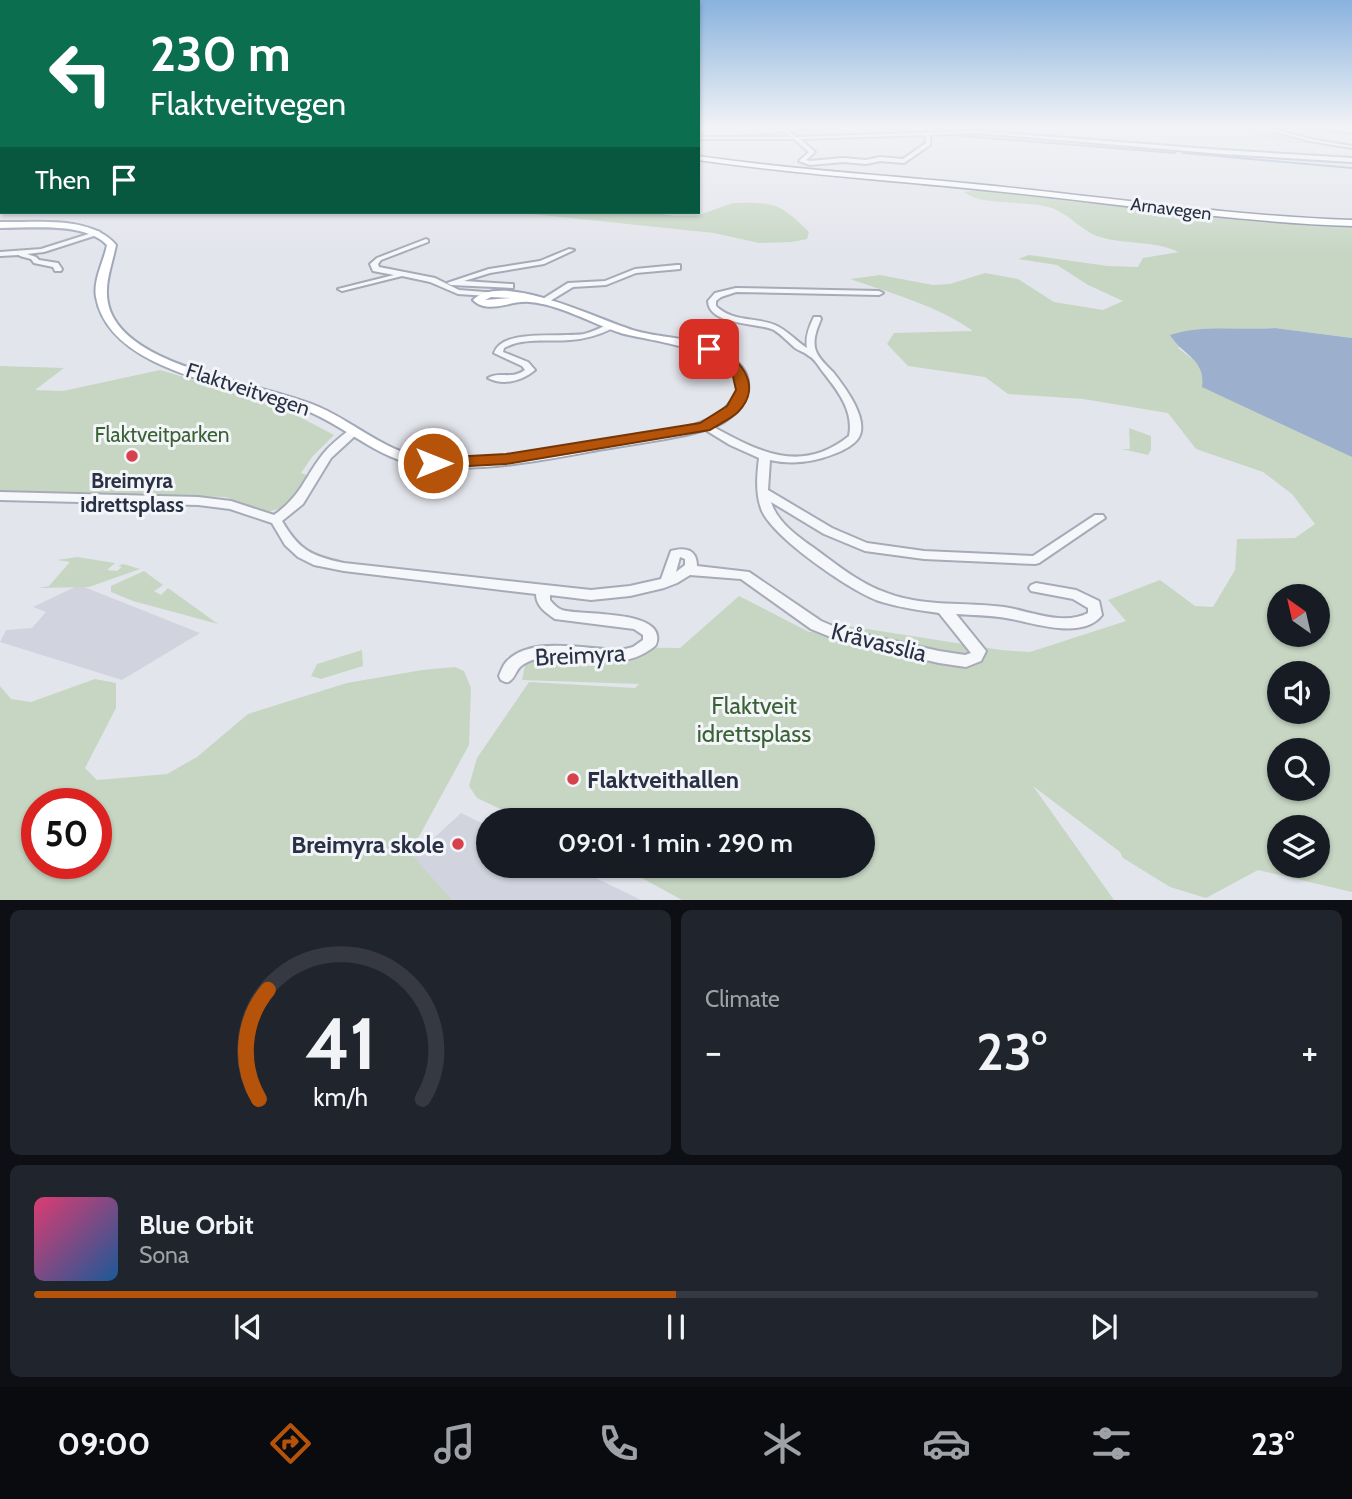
<!DOCTYPE html>
<meta charset="utf-8">
<style>
:root{--surface:#171b24;--page:#20242c;--text:#f1f3f6;--muted:#9ea1a6;--line:#363941;--accent:#b45309}
body{margin:0;font-family:Cabin,sans-serif;background:var(--page);color:var(--text);height:100vh;display:flex;flex-direction:column;font-size:26px;white-space:nowrap}
*{box-sizing:border-box;margin:0}
p{font-size:23px;color:var(--muted)}
.icon{flex:none;width:38px;height:38px;fill:none;stroke:currentColor;stroke-width:2;stroke-linecap:round;stroke-linejoin:round}
.map{position:relative;height:900px;overflow:hidden}
.details{display:flex;flex-direction:column;gap:10px;padding:10px;background:#0d0f14;flex:1}
.details>*{flex:none}
.top-card{position:absolute;left:0px;top:0px;width:700px;height:214px;box-shadow:0 2px 5px #0004;background:#0b6e4f;color:#fff;overflow:hidden}
.needle{width:46px;rotate:326deg}
.controls{position:absolute;left:1267px;top:584px;display:grid;gap:14px}
.controls a{display:grid;place-items:center;width:63px;height:63px;border-radius:50%;background:var(--surface);box-shadow:0 2px 5px #0004;font-size:35px}
.speed{position:absolute;left:21px;top:788px;display:flex;gap:14px;font-size:35px;font-weight:700;text-align:center}
.speed>*{display:grid;place-content:center;width:91px;height:91px;border-radius:50%;background:var(--surface);box-shadow:0 2px 5px #0004;line-height:1}
.speed .limit{border:10px solid #d22;background:#fff;color:#111}
.pin{position:absolute;display:grid;place-items:center;width:60px;height:60px;color:#fff;margin:-30px;border-radius:14px;box-shadow:0 4px 10px #0006}
.me{position:absolute;width:77px;margin:-38px;rotate:90deg;stroke-linejoin:round;filter:drop-shadow(0 0 5px #0008)}
.turn{display:flex;align-items:center;gap:24px;height:147px;padding:0 35px;font-size:32px}
.turn .icon{width:91px;height:91px;stroke-width:2.5}
.turn b{display:block;font-size:49px;line-height:60px}
.then{display:flex;align-items:center;height:66px;padding:0 35px;background:#0003;gap:14px;font-size:26px}
.big{font-size:52px;font-weight:600;line-height:1.1}
.details .tile{flex:1;display:flex;flex-direction:column;justify-content:center;gap:10px;min-width:0;padding:0 24px;border-radius:10px;background:var(--page)}
.details .dial{align-items:center;gap:0}
.dial svg{height:182px;overflow:visible;fill:none;stroke:var(--line);stroke-width:7;stroke-linecap:round;text-anchor:middle}
.dial text{fill:var(--text);stroke:none}
.song{display:flex;align-items:center;gap:21px}
.cover{width:84px;height:84px;border-radius:10px;background:linear-gradient(135deg,hsl(340 70% 55%),hsl(210 70% 35%))}
.played{height:7px;border-radius:4px;background:linear-gradient(90deg,var(--accent) 50%,var(--line) 50%)}
.keys{display:flex;justify-content:space-around;direction:ltr}
.heat{display:flex;justify-content:space-between;align-items:center;font-size:38px;direction:ltr}
.details .tiles{flex:1;display:grid;gap:10px;grid-template-columns:1fr 1fr}
.tile:last-child{grid-column:span 2}
.trip{position:absolute;left:476px;top:808px;width:399px;height:70px;border-radius:35px;background:var(--surface);box-shadow:0 2px 5px #0004;font-weight:600;line-height:70px;text-align:center}
.dock{display:flex;height:112px;justify-content:space-around;align-items:center;background:#090b0e;color:var(--muted)}
.dock .icon{width:49px;height:49px}
.dock .on{color:var(--accent)}
.dock b{font-size:32px;color:var(--text)}
.map>svg:first-child{display:block}
.built{fill:#d1d4de}
.green{fill:#c6d6c3;fill-rule:evenodd}
.water{fill:#9cb0ce}
.lines{fill:none;stroke-linecap:round;stroke-linejoin:round}
.stream{stroke:#9cb0ce;stroke-width:2}
.minor-casing{stroke:#a7abb7;stroke-width:4}
.major-casing{stroke:#a1a8b8;stroke-width:4}
.highway-casing{stroke:#8991a4;stroke-width:3}
.minor{fill:#f6f7fa;fill-rule:evenodd}
.major{fill:#fff;fill-rule:evenodd}
.highway{fill:#fff;fill-rule:evenodd}
.route{fill:#b45309;stroke:#753606;stroke-width:2}
.poi-dot{fill:#d7414b;stroke:#f3f5f9;stroke-width:2.5}
.labels{text-anchor:middle;dominant-baseline:central;stroke-width:6;stroke-linejoin:round;paint-order:stroke}
.far-street-label{font-size:18px;fill:#293145;stroke:#f3f5f9}
.street-label{font-size:21px;fill:#293145;stroke:#f3f5f9}
.park-label{font-size:21px;fill:#3a6235;stroke:#f3f5f9}
.poi-label{font-size:21px;font-weight:bold;fill:#293145;stroke:#f3f5f9}
.near-street-label{font-size:24px;fill:#293145;stroke:#f3f5f9}
.near-park-label{font-size:24px;fill:#3a6235;stroke:#f3f5f9}
.near-poi-label{font-size:24px;font-weight:bold;fill:#293145;stroke:#f3f5f9;text-anchor:start}
</style>
<div class="map">
<svg width="1352" height="901" viewBox="0 0 1352 901">
<rect width="100%" height="100%" fill="#e3e5ec"/>
<g class="built">
<path d="M79 585 200 633 122 680 0 642 6 630 32 628 46 612 33 607Z"/>
<path d="M461 813 488 826V866H571L641 900H414L409 861Z"/>
</g>
<g class="green">
<path d="M1238 128H1316L1293 133 1319 141C1293 147 1261 139 1238 128Z"/>
<path d="M983 189 1225 218 1352 226V338L1275 328 1248 330 1178 348 1199 364 1204 375 1352 457V892L1258 870 1206 898 1170 887 1123 858 1120 852 1033 786 1114 900H682L620 866H863V821H526L477 798 469 786 477 758 529 682 635 688 639 684 522 680 529 646 680 648 739 596 809 632 848 626 1001 650 1030 652 1126 621 1108 600 1160 580 1195 606 1213 607 1235 570 1237 539 1295 538 1315 524 1292 494 1263 472 1196 449 1168 413 1083 399 1008 394 985 377 908 366 887 344 894 333 973 331C936 305 893 294 850 279L880 275 933 285 950 284 985 273 1018 279 1054 302 1103 310 1123 301 1088 285 1057 265 1018 259 1029 255 1108 266 1138 267 1143 258 1179 252C1153 240 1126 245 1100 237 1081 231 1068 212 1048 207 1024 200 981 206 964 192ZM1279 597H1318V635H1279ZM1279 674H1318V712H1279ZM1279 751H1318V789H1279ZM1279 828H1318V866H1279Z"/>
<path d="M733 203C774 202 780 203 809 232L807 239 792 242 759 243 714 233 513 212H648L674 216H696Z"/>
<path d="M0 366 64 368 35 390 63 391 160 370 273 403 334 435 312 457 301 473 307 475 300 491 288 506 268 512 226 497 0 492Z"/>
<path d="M1129 428 1151 436V450L1148 455 1122 449H1130Z"/>
<path d="M77 557 115 563 107 570 117 571 122 567 118 566 123 564 140 569 89 587 39 588 49 586 70 562 57 560Z"/>
<path d="M144 571 163 585 154 591 161 595 168 588 218 624 133 601 111 592V586Z"/>
<path d="M362 650 363 666 321 679 311 676 317 664Z"/>
<path d="M455 667 464 671 471 688 469 745 410 853 452 900H0V686L11 699 31 702 95 679 116 683V708L85 768 97 780 167 774 197 757 248 714 347 683 422 670ZM37 803H96V863H37Z"/>
</g>
<path class="water" d="M1275 328 1352 338V457L1202 387C1206 359 1183 356 1170 335 1203 324 1240 331 1275 328Z"/>
<g class="lines">
<g class="stream">
<path d="M874 128 923 132"/>
<path d="M1310 128 1352 134"/>
<path d="M793 132 833 128"/>
<path d="M938 134 1175 153"/>
<path d="M730 137 780 133"/>
<path d="M1183 153 1352 168"/>
</g>
<defs>
<g id="minor">
<path d="M781 128H786L796 137 977 131 1222 150 1352 158V162L1222 154 977 133 930 135V145L904 163 880 161 866 164 843 162 810 165 799 161 809 152 794 139H698V137H791ZM925 135 926 143 903 159 880 157 866 160 843 158 810 161 806 160 815 152 800 139Z"/>
<path d="M1263 128H1270L1310 139 1352 146V148L1310 141Z"/>
<rect x="0" y="205" width="2" height="4"/>
<path d="M98 231 100 232V234L44 252 27 254 36 257 39 260 58 263 62 269 61 271H55L53 267 34 263 31 259 20 256 19 255 0 256V252L41 249Z"/>
<path d="M426 239 428 240V242L381 260 378 264 379 267 435 278 459 290 485 292H488V296L458 294 430 282 402 276 342 291 338 289 394 275 373 271 370 264 377 258Z"/>
<path d="M569 249 574 250 544 264 490 273 464 281 510 284H513V288L451 285 447 283 489 269 540 261Z"/>
<path d="M677 265H680V269L636 273 606 285 573 287 545 304H542L538 302 568 283 605 281 635 269Z"/>
<path d="M736 288 879 291 883 293 879 295 736 292 721 297 716 301V306C732 322 755 317 775 325 787 330 796 341 807 348 805 337 809 327 814 317H820L821 319C817 329 812 340 816 351 819 359 827 366 833 372 844 386 872 422 857 440 852 446 842 451 834 454 814 462 791 465 770 460L768 490 832 528 867 543 924 551 1033 556 1095 515H1103L1105 518 1039 563 1035 564 924 559 865 551 824 534 771 502C777 522 797 536 814 548 836 564 860 584 887 593 924 607 965 602 1004 607 1030 611 1063 626 1088 613V608L1073 599 1031 591 1029 588 1031 585 1036 583 1076 590 1099 601 1102 615C1082 641 1032 622 1006 618 989 615 972 615 956 614L986 651 981 661 966 667 939 663 833 638 811 629 741 579 690 575 677 583 664 588 630 596 591 600 550 595V600C553 604 557 608 562 610 580 616 663 609 657 641 656 646 655 646 651 649 624 669 592 659 562 658 547 657 532 657 520 667 516 671 515 677 511 680 507 684 505 682 501 680L499 676C501 671 503 665 507 661 532 635 589 650 621 650L633 647 643 640V635L634 629 555 619C545 612 536 606 536 594L344 571 314 565 298 557 285 545 272 523 230 509 198 505 0 500V492L198 497 231 501 274 515C302 495 304 478 323 454 330 445 339 438 348 431H356L357 433 356 435 331 458 303 504 282 521C299 550 311 556 344 563L591 590 630 586 661 579 671 551C685 547 697 549 697 566L749 572 821 621 840 629 939 651 965 655 971 653 939 613C918 610 896 607 876 600 847 588 775 539 762 511 755 494 757 475 759 458L730 445 699 426 704 423 708 424C756 450 799 476 849 436 854 411 838 391 823 372 819 367 815 359 809 356 805 352 799 351 795 348 788 342 782 335 774 330 757 322 709 326 708 301L715 293ZM680 557 685 559V565L676 572Z"/>
<path d="M610 324H613V328C599 335 586 339 570 340 548 342 524 337 504 348L503 352 528 362 535 370C522 381 503 386 488 378 500 371 511 380 525 370L522 366 494 353C502 328 561 338 584 334 593 332 601 327 610 324Z"/>
</g>
<path id="major" d="M0 222C36 223 91 215 116 245 111 270 100 292 113 317 143 372 265 383 319 407 358 424 389 456 434 459 486 462 540 452 592 443 623 438 655 434 686 427 702 423 717 417 728 405 776 353 645 341 621 333 593 324 559 304 529 302 511 300 488 315 473 300 502 270 601 321 636 331 665 339 697 337 724 353 760 372 753 404 722 423 711 429 699 432 686 435 657 441 627 445 598 450 544 460 489 471 434 467 381 464 352 429 305 410 245 386 110 375 96 297 93 280 104 261 107 245 85 222 31 228 0 228ZM491 297 511 298 485 300Z"/>
<path id="highway" d="M698 156C800 171 902 176 1004 187 1120 199 1235 216 1352 220V226C1235 222 1120 204 1004 192 902 181 800 175 698 160Z"/>
</defs>
<use href="#minor" class="minor-casing"/>
<use href="#major" class="major-casing"/>
<use href="#highway" class="highway-casing"/>
<use href="#minor" class="minor"/>
<use href="#major" class="major"/>
<use href="#highway" class="highway"/>
</g>
<linearGradient id="sky" x2="0" y2="1"><stop stop-color="#89b2de"/><stop offset="0.5" stop-color="#f2f3f6"/><stop offset="1" stop-color="#f2f3f6" stop-opacity="0"/></linearGradient>
<rect width="1352" height="254" fill="url(#sky)"/>
<path class="route" d="M709 345C738 354 765 385 738 412 731 419 719 424 710 430L506 464 433 468 425 463 433 458 506 454 700 423 727 406 736 390 732 372 702 349Z"/>
<g class="poi-dot">
<circle cx="132" cy="456" r="7"/>
<circle cx="573" cy="779" r="7"/>
<circle cx="458" cy="844" r="7"/>
</g>
<g class="labels">
<g class="far-street-label">
<text transform="translate(1171 209) rotate(7)">Arnavegen</text>
</g>
<g class="street-label">
<text transform="translate(248 389) rotate(18)">Flaktveitvegen</text>
</g>
<g class="park-label">
<text x="162" y="434">Flaktveitparken</text>
</g>
<g class="poi-label">
<text x="132" y="480">Breimyra<tspan x="132" dy="24">idrettsplass</tspan></text>
</g>
<g class="near-street-label">
<text transform="translate(879 642) rotate(14)">Kråvasslia</text>
<text transform="translate(580 655) rotate(-3)">Breimyra</text>
</g>
<g class="near-park-label">
<text x="754" y="705">Flaktveit<tspan x="754" dy="28">idrettsplass</tspan></text>
</g>
<g class="near-poi-label">
<text x="587" y="779">Flaktveithallen</text>
<text x="444" y="844" text-anchor="end">Breimyra skole</text>
</g>
</g>
</svg>
<div class="controls">
<a><svg class="needle" viewBox="-14 -14 28 28"><path d="M0-13l5 13h-10z" fill="#e53935"/><path d="M0 13l5-13h-10z" fill="#9ea1a6"/></svg></a>
<a><svg class="icon" aria-label="sound" viewBox="0 0 24 24"><path d="M4 9h4l5-4v14l-5-4H4zM17 9q2 3 0 6"/></svg></a>
<a><svg class="icon" aria-label="search" viewBox="0 0 24 24"><circle cx="10" cy="10" r="6"/><path d="M15 15l6 6"/></svg></a>
<a><svg class="icon" aria-label="layers" viewBox="0 0 24 24"><path d="M12 4l9 5-9 5-9-5zM3 14l9 5 9-5"/></svg></a>
</div>
<div class="speed"><div class="limit">50</div></div>
<div class="pin" style="left:709px;top:349px;background:#d93025"><svg class="icon" aria-label="arrive" viewBox="0 0 24 24"><path d="M6 21V4h12l-3 4 3 4H6"/></svg></div>
<svg class="me" style="left:433px;top:463px" viewBox="-20 -20 40 40"><circle r="17" fill="#b45309" stroke="#fff" stroke-width="3"/><path d="M0-11L8 9 0 5-8 9z" fill="#fff"/></svg>
<div class="trip">09:01 · 1 min · 290 m</div>
<div class="top-card">
<div class="turn"><svg class="icon" aria-label="left" viewBox="0 0 24 24"><path d="M17 20v-9H6M10 6l-5 5 5 5"/></svg><div><b>230 m</b>Flaktveitvegen</div></div>
<div class="then">Then<svg class="icon" aria-label="arrive" viewBox="0 0 24 24"><path d="M6 21V4h12l-3 4 3 4H6"/></svg></div>
</div>
</div>
<section class="details">
<div class="tiles">
<div class="tile dial"><svg viewBox="0 0 100 80">
<path d="M14 69A42 42 0 1 1 86 69"/>
<path d="M14 69A42 42 0 0 1 18 21" stroke="#b45309"/>
<text x="50" y="56" font-size="32" font-weight="700">41</text>
<text x="50" y="72" font-size="11">km/h</text>
</svg></div>
<div class="tile"><p>Climate</p>
<div class="heat"><a>−</a><b class="big">23°</b><a>+</a></div>
</div>
<div class="tile">
<div class="song"><i class="cover"></i><div><b>Blue Orbit</b><p>Sona</p></div></div>
<div class="played"></div>
<div class="keys"><svg class="icon" aria-label="previous" viewBox="0 0 24 24"><path d="M18 5L8 12l10 7zM5 5v14"/></svg><svg class="icon" aria-label="pause" viewBox="0 0 24 24"><path d="M8 5v14M16 5v14"/></svg><svg class="icon" aria-label="next" viewBox="0 0 24 24"><path d="M6 5l10 7-10 7zM19 5v14"/></svg></div>
</div>
</div>
</section>
<nav class="dock">
<b>09:00</b>
<svg class="icon on" aria-label="directions" viewBox="0 0 24 24"><path d="M12 3l9 9-9 9-9-9zM9 14v-3h6M13 9l2 2-2 2"/></svg>
<svg class="icon" aria-label="music" viewBox="0 0 24 24"><path d="M9 18V5l10-2v13"/><circle cx="6" cy="18" r="3"/><circle cx="16" cy="16" r="3"/></svg>
<svg class="icon" aria-label="phone" viewBox="0 0 24 24"><path d="M5 4h4l2 5-3 2q2 4 5 5l2-3 5 2v4C11 20 4 13 5 4z"/></svg>
<svg class="icon" aria-label="climate" viewBox="0 0 24 24"><path d="M12 3v18M4 7l16 10M4 17L20 7"/></svg>
<svg class="icon" aria-label="car" viewBox="0 0 24 24"><path d="M5 17H2v-5l4-1 3-4h7l3 4 3 1v5h-3M9 17h6M6 11h13"/><circle cx="7" cy="17" r="2"/><circle cx="17" cy="17" r="2"/></svg>
<svg class="icon" aria-label="filters" viewBox="0 0 24 24"><path d="M4 7h16M4 17h16"/><circle cx="9" cy="7" r="2"/><circle cx="15" cy="17" r="2"/></svg>
<b>23°</b>
</nav>
